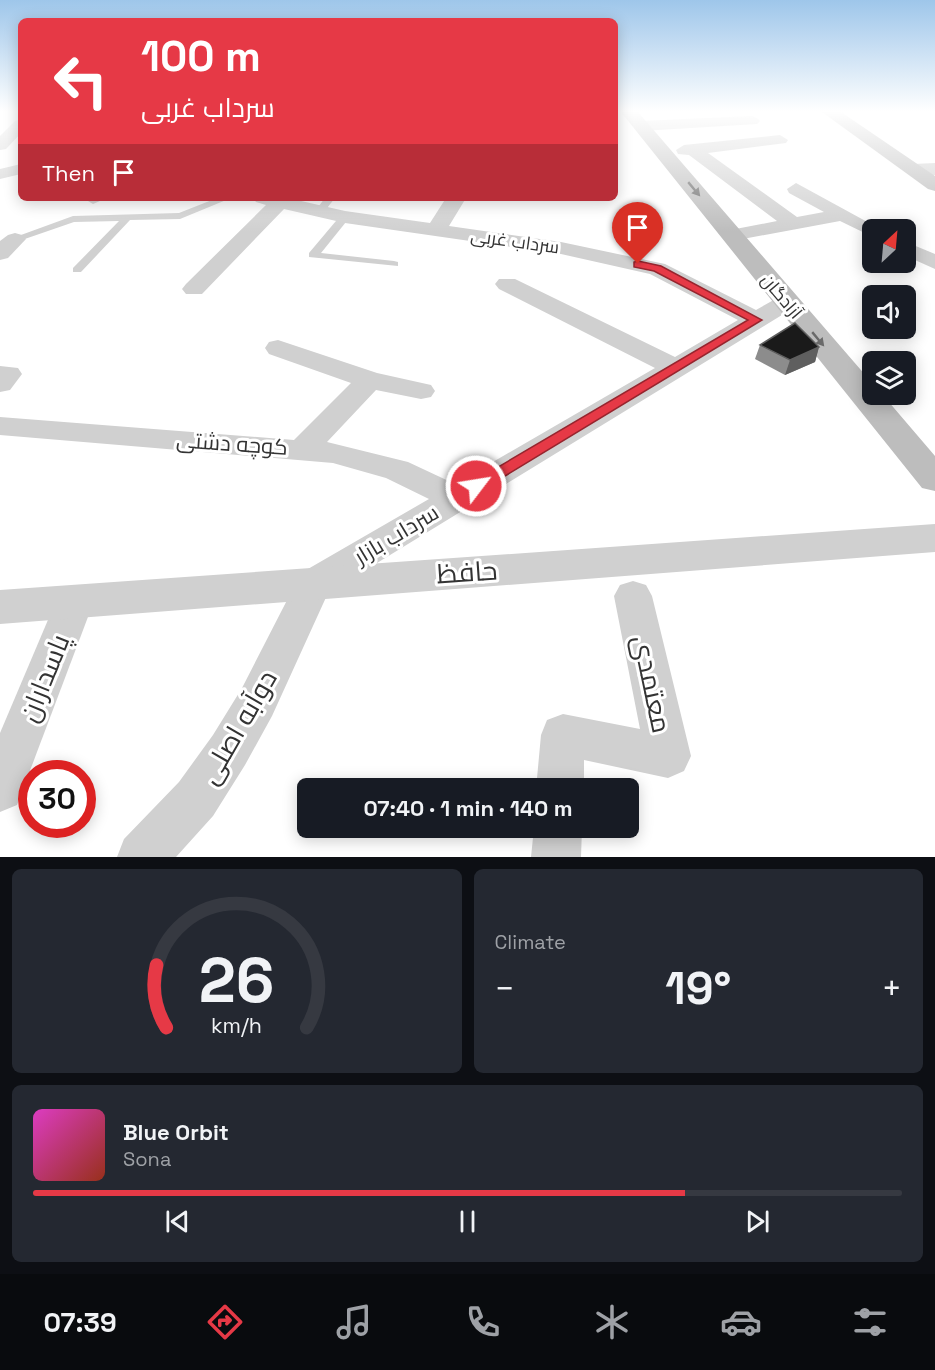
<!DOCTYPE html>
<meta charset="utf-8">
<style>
:root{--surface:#171b24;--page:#242831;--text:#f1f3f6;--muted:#9ea1a6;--line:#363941;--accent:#e63946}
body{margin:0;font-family:"Space Grotesk",Cairo,sans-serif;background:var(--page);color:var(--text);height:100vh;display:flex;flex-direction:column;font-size:22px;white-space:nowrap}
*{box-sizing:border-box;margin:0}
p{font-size:20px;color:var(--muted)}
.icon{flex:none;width:33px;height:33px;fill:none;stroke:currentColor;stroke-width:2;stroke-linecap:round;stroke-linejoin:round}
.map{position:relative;height:857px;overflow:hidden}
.details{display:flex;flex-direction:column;gap:12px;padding:12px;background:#0d0f14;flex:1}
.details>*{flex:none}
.hud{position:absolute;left:18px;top:18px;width:600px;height:183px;border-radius:9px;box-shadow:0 3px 15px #0003;background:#e63946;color:#fff;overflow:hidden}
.needle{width:39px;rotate:26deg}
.controls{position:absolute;left:862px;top:219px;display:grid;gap:12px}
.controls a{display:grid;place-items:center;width:54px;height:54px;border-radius:9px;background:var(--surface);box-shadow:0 3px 15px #0003;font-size:30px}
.speed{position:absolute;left:18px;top:760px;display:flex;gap:12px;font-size:30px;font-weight:700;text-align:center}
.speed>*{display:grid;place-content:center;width:78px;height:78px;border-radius:50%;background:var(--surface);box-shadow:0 3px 15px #0003;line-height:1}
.speed .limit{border:9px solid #d22;background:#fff;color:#111}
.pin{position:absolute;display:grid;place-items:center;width:51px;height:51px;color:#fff;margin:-62px -26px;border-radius:50% 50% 50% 0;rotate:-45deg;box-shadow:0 0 6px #0007}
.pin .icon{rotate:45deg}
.me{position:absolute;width:66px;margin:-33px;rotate:59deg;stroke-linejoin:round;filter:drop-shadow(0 0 4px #0008)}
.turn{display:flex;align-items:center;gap:21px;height:126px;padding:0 24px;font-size:27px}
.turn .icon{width:78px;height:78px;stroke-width:2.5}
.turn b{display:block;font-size:42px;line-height:51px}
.then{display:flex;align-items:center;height:57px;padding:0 24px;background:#0003;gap:12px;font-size:22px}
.big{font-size:45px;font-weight:700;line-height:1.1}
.details .tile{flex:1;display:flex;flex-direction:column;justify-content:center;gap:9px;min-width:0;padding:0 21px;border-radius:9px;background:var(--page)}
.details .dial{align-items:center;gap:0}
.dial svg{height:156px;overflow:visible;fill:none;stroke:var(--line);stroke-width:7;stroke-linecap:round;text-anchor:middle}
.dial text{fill:var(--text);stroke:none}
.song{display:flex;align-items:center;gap:18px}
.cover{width:72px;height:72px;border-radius:9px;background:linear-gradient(135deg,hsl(310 70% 55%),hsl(10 70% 35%))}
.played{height:6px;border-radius:3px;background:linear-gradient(90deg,var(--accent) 75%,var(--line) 75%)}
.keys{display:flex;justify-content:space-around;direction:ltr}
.heat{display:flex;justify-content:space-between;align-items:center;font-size:33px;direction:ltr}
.details .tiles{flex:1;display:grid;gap:12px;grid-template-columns:1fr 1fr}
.tile:last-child{grid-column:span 2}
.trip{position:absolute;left:297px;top:778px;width:342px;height:60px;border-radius:9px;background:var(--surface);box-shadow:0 3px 15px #0003;font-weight:700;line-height:60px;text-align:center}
.dock{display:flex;height:96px;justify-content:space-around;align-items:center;background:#090b0e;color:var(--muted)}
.dock .icon{width:42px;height:42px}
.dock .selected{color:var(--accent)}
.dock b{font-size:27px;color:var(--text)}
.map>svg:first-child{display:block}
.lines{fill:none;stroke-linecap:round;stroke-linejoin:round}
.service{fill:#d0d0d0;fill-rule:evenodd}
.minor{fill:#d0d0d0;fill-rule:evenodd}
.tertiary{fill:#d0d0d0;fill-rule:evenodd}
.secondary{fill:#bdbdbd;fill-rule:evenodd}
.wall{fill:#8c8c8c}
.shaded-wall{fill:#5f5f5f}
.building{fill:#1a1a1a;stroke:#5f5f5f;stroke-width:1.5}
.oneway{fill:#6a6a6a}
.route{fill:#e63946;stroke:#96252e;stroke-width:1.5}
.labels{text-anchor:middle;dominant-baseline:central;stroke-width:6;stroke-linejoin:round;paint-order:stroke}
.far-street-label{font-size:18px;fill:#333;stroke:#fff}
.street-label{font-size:22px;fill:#333;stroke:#fff}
.near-street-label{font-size:27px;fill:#333;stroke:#fff}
</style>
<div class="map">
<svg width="935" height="857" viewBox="0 0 935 857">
<rect width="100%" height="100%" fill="#fff"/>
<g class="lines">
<g class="service">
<path d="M93 198H107L93 204 88 201Z"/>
<path d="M217 198H231L180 219 130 220 81 272H73V268L119 221 74 222 19 241 10 239 73 216 179 213Z"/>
<path d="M325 198H335L323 213H317L315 211Z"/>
<path d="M345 214 350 217 321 253 394 261 398 262V266L309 257V253L341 215Z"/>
</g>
<g class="minor">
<path d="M752 116 757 118 760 121 757 124 641 131 633 126 641 121Z"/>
<path d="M21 119V133L6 149 0 150V136L15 121Z"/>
<path d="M780 135 788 140 786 143 708 153 797 217 824 212 789 193 787 189 796 183 882 230H873V237L840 221 732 241 725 239 722 235 725 231 777 221 689 155 678 154 676 150 684 145Z"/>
<path d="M21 164V174L0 179V169Z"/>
<path d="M253 198H288L345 211 430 223 446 198H466L449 226 561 242 665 264 756 310 779 297 787 295 795 297 799 302 795 307 328 593 272 716 245 765 213 816 176 857H117L124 839 179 782 213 735 242 688 301 573 429 499 386 478 333 463 0 435V417L294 440 351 383 269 354 265 348 269 342 278 340 377 373 431 385 435 391 431 397 421 399 376 390 327 442 408 462 455 484 655 368 499 289 495 284 499 279H515L675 357 738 320 650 274 561 254 345 223 284 209 202 294H186L182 289 186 284 266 205 256 202Z"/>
<path d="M15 233 22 235 26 239 8 258 0 260V241L8 235Z"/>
<path d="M906 242 935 254V269L906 256Z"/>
<path d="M0 366 18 368 22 374 10 390 0 392Z"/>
<path d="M633 581 646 585 652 596 691 756 684 771 668 778 584 760V789H536L541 735 547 720 563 714 640 729 614 596 620 585Z"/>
<path d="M75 586 88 590 94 601 17 805 0 812V733L56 601 62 590Z"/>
<path d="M534 828H582L581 857H531Z"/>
</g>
<g class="tertiary">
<path d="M935 163V175L913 176 903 170 913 164Z"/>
<path d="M935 524V552L0 624V590Z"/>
</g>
<g class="secondary">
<path d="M621 112H638L873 384V394H882L935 456V491L922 488Z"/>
<path d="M822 112H841L935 176V191L928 189Z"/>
</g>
</g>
<path class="wall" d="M760 345 819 347 815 362 785 375 755 359Z"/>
<path class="shaded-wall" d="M819 347 815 362 785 375 790 360Z"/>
<path class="building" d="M795 323 819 347 790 360 760 345Z"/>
<defs><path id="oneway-solid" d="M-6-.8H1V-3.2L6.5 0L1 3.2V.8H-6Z" transform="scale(1.5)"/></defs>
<g class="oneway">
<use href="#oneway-solid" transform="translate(694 189) rotate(50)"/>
<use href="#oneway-solid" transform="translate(818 339) rotate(50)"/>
</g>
<linearGradient id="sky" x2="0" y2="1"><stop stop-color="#9ec6ea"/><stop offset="0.48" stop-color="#fff"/><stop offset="1" stop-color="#fff" stop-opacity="0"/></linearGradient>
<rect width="935" height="232" fill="url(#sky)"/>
<path class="route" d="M638 261 661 266 762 320 482 490H471L469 486 471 483 748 320 654 271 634 267V262Z"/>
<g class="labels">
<g class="far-street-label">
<text transform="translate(515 241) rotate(8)">سرداب غربی</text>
<text transform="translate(782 296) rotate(50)">آزادگان</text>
</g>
<g class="street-label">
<text transform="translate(232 443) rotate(4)">کوچه دشتی</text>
<text transform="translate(396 534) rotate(-31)">سرداب بازار</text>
</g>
<g class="near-street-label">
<text transform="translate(467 572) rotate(-4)">حافظ</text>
<text transform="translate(44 678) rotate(-68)">پاسداران</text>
<text transform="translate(652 684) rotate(78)">معتمدی</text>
<text transform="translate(238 727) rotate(-60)">دوآبه اصلی</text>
</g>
</g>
</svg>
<div class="controls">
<a><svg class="needle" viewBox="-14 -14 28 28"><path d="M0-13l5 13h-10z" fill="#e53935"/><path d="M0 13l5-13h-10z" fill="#9ea1a6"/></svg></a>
<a><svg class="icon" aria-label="sound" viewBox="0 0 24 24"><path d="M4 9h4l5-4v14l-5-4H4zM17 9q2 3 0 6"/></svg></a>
<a><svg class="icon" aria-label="layers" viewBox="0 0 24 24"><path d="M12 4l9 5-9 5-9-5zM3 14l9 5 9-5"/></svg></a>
</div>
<div class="speed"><div class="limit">30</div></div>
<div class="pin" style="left:638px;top:264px;background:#d93025"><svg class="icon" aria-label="arrive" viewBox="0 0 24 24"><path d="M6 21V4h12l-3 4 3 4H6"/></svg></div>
<svg class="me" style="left:476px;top:486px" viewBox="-20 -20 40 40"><circle r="17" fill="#e63946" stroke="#fff" stroke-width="3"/><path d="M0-11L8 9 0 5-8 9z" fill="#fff"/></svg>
<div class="trip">07:40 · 1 min · 140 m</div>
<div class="hud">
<div class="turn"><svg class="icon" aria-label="left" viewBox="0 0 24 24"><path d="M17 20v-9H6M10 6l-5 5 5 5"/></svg><div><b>100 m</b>سرداب غربی</div></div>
<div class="then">Then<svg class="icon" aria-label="arrive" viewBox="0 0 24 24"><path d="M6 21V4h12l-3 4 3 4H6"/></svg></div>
</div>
</div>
<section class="details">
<div class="tiles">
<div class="tile dial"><svg viewBox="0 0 100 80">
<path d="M14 69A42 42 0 1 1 86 69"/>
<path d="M14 69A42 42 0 0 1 9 37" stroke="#e63946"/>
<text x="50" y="56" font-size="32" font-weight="700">26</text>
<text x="50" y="72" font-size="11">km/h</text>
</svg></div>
<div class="tile"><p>Climate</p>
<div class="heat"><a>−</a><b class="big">19°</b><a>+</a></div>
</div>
<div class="tile">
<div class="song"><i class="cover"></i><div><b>Blue Orbit</b><p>Sona</p></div></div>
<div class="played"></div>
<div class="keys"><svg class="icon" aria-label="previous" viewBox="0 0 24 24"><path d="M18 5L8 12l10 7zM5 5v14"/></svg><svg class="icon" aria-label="pause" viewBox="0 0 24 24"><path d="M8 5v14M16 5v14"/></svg><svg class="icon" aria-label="next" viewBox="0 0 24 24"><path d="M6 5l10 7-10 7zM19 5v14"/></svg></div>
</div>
</div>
</section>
<nav class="dock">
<b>07:39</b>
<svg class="icon selected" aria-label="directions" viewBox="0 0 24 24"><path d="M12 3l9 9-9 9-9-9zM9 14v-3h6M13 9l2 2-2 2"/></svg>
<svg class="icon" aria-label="music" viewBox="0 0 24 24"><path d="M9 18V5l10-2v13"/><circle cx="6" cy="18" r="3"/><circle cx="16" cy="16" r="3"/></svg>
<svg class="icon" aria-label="phone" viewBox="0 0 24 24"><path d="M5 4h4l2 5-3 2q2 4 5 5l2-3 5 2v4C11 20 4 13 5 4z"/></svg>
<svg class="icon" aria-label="climate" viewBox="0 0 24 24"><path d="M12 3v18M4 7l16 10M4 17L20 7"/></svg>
<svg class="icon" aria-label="car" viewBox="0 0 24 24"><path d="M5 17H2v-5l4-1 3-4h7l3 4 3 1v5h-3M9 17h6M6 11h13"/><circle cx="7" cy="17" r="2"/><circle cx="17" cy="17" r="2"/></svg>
<svg class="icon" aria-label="filters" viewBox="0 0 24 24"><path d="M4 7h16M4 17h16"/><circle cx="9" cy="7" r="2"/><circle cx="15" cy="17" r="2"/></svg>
</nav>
